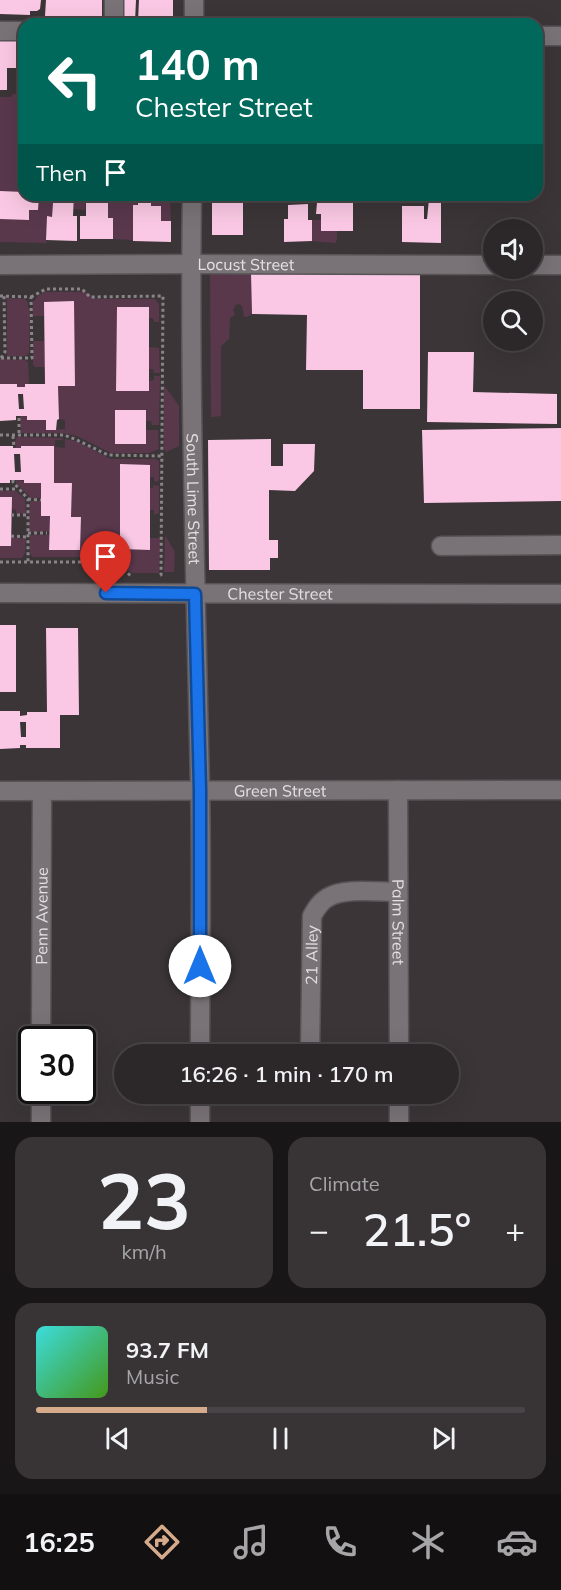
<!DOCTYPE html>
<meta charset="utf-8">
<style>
:root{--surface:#2c282a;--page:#383436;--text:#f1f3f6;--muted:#a6a6a8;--line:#484447;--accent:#d6ab8b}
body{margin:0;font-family:Mulish,sans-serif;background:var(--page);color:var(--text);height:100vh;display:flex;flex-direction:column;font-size:22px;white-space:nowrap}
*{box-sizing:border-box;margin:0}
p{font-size:20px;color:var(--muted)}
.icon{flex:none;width:33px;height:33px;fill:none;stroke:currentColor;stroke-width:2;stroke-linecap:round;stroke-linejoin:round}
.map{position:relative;height:1122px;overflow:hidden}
.details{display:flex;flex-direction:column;gap:15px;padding:15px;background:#181617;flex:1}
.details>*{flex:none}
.top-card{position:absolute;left:18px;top:18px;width:525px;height:183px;border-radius:18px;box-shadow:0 6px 24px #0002,0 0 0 2px var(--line);background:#00695c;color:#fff;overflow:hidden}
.fabs{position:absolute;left:483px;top:219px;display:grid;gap:12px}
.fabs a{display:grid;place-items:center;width:60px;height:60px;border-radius:50%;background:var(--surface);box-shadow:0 6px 24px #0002,0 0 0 2px var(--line);font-size:30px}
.speed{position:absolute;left:18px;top:1026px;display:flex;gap:12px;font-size:30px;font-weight:700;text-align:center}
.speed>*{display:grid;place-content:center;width:78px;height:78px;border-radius:50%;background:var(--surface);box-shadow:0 6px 24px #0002,0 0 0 2px var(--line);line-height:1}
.speed .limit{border:3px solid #111;border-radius:9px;background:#fff;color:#111}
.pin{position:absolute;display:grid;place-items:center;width:51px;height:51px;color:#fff;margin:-62px -26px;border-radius:50% 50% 50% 0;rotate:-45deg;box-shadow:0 0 6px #0007}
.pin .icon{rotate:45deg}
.me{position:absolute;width:66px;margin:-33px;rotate:0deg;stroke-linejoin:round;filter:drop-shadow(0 0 4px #0008)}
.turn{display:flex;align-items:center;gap:21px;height:126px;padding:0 18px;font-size:27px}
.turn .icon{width:78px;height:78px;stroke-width:2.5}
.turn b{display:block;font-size:42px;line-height:51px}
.then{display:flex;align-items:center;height:57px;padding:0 18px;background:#0003;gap:12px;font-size:22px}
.big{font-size:45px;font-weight:600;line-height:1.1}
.details .tile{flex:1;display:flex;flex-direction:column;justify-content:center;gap:9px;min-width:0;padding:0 21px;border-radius:18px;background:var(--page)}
.details .dial{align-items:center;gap:0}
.dial b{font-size:78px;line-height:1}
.song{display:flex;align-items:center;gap:18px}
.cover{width:72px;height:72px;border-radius:9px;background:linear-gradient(135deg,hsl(180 70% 55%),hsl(100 70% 35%))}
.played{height:6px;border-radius:3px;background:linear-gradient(90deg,var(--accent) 35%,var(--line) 35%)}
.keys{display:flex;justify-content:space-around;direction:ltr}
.heat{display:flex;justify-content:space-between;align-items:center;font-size:33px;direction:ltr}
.details .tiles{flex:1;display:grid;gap:15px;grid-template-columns:1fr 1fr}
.tile:last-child{grid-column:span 2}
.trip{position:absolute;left:114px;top:1044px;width:345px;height:60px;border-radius:30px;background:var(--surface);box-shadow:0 6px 24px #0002,0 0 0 2px var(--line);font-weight:600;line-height:60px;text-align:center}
.tab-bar{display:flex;height:96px;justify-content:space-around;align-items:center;background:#121011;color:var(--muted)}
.tab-bar .icon{width:42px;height:42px}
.tab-bar .active{color:var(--accent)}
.tab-bar b{font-size:27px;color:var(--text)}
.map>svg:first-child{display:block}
.green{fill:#59384c}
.building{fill:#fac8e4;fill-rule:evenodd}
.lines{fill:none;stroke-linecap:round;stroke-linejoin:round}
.minor-casing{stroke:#585456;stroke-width:21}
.path{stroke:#898487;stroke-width:3;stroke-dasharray:3 3;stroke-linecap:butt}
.minor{stroke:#797276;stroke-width:18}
.route-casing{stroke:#114b97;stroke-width:15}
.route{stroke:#1a73e8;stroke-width:10}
.labels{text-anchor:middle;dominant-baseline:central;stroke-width:6;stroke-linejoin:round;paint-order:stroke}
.street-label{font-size:16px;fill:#e4e0e2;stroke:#3b3538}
</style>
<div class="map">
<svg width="561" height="1122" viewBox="0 0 561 1122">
<rect width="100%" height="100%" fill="#3b3538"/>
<g class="green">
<path d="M12 94H24V195H86L85 210 74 209V195H66L65 203H53L52 217H47L46 240 47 243 0 242V97H11Z"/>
<path d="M108 195H138L133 240 113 239V218H108Z"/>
<path d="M151 195H170L171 221H161V206H151Z"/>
<path d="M312 220H321V231H337V238L336 243 312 241Z"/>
<path d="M210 273H251L252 314 247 317H244L242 306 239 304 236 305 233 310 235 315 230 318 229 339 221 346V416L211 417Z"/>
<path d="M45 292H86L96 299H155L159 304V322H154L153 318H149V307H117L116 390 154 380V376H160L159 425H152L151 421H146V410H115V444H146V430H158L159 449 149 453H111L77 436 63 433H21L20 416H27L28 420H46V430L65 429V420L59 419 58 386H74V302H44V316H33V302L38 296Z"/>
<path d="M7 298 25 299 28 303V308H30L29 353 25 356H7Z"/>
<path d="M34 341H44L45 367H35L33 365V343Z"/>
<path d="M149 347 159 348 160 373H154L153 369H149Z"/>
<path d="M0 359 25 360 28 362 29 384H26L25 387H17V384H0Z"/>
<path d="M164 385 179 406V446L166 452 164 448Z"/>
<path d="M17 437 63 438 62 440H55V447L65 448V439L76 441 111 459H156L159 461V480L157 482 154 481V477H150V465H120V549L149 550 150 538H160L159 573H132L111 557H33L30 554V536L31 535H49L50 550H80L81 517H71L72 483H54V446H22L21 448H16L15 442Z"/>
<path d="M16 480 41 483V498H31L16 483Z"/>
<path d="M153 485 159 486V513L154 515V510H150V488H153Z"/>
<path d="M0 491H16L25 499 26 512 24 514 16 513V510L11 509V497H0Z"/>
<path d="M31 501H41V516H50V531L32 532 29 530 30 503Z"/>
<path d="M11 537 26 539 25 553 22 558H0V546H11Z"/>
<path d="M165 537H166L175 552 174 572H164Z"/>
</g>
<g class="building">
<path d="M0 0H41L40 9 37 11H30V15L0 14Z"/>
<path d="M46 0H102V17L45 16Z"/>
<path d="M123 0H136L135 22H123Z"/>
<path d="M139 0H173V20L138 21Z"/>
<path d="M0 41H24V81H17V68H7V90H0Z"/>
<path d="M0 191 24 192V195H39L38 210H29V220L0 219Z"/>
<path d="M66 195H74L73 216H77V241L46 240 47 216 52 217 53 203H65Z"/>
<path d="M86 195H108V218H113V239H80V216H86Z"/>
<path d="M138 195H151V206H161V221H171V242L133 241V205H138Z"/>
<rect x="212" y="195" width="31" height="40"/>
<path d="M311 195H353V231H321V214H316L317 203H311Z"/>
<path d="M441 198V243L402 242V206H424V219H427L429 199Z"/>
<path d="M308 204V220H312V241L284 242V219H288V205Z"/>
<path d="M251 273 420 274V409H363V370H306L307 315 252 314Z"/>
<path d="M74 301 75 386H58L59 419 57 420 56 430H46V420H27V416H16V420L0 421V384H17V387H25V384H45L44 302ZM18 394H23L24 409H19Z"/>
<path d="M117 307H149V391H116Z"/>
<path d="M428 352H474L473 392 557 394V424L427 422Z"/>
<rect x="115" y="410" width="31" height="34"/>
<path d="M561 428V501L424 503 422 430Z"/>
<path d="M271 439V466H283V444H315L314 471 295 491 269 490V540H278V558H270V570H209L208 440Z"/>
<path d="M0 446H13V448H21V446H54V483H72L71 517H81L80 550H49L50 516H41V483H24V480H10V483H0ZM14 454H20L21 472H15Z"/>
<path d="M120 464 150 465V550L120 549Z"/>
<path d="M0 497H12L11 546H0Z"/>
<rect x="0" y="625" width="16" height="67"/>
<path d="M46 628H78L79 715H60V748H26V745H20V748L0 749V711H20V716L27 715V712H47ZM20 722H26V737H21Z"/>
</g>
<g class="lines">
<defs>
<g id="minor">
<path d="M194 0V24"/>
<path d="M114 24V0"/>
<path d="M0 31H24"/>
<path d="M537 36H561"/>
<path id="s1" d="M192 195C189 392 196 590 200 788 202 876 200 966 200 1054"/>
<path id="s2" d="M0 265 191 264 494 265"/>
<path d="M532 265H561"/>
<path d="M441 546 561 545"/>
<path id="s3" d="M0 593 561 594"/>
<path id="s4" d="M398 790 399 1054"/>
<path id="s5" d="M0 791 561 790"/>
<path id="s6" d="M41 1040 42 791"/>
<path id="s7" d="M310 1054 312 916C316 909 320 902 327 898 343 887 379 892 398 892"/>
<path d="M399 1094V1122"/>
<path d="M41 1122V1090"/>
<path d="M200 1122V1094"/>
</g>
</defs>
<use href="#minor" class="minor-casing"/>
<g class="path">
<path d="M0 296 31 297 32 358H0"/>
<path d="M31 297 46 289H82L90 297 163 296 161 575H159"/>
<path d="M1 358 5 352 4 296"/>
<path d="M19 418V436"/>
<path d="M0 435H64L77 440 108 455 161 456"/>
<path d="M13 436 14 448"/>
<path d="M13 480V482L28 499V562"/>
<path d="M0 489H18"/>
<path d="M28 499 41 500"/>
<path d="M11 515H27"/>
<path d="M28 533H47"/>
<path d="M11 536 28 537"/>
<path d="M0 562H114L131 576"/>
</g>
<use href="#minor" class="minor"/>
</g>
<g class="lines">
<defs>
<path id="route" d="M106 593 195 594 200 790V966"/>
</defs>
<use href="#route" class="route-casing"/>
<use href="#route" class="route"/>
</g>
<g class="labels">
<g class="street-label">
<text stroke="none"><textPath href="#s2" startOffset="246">Locust Street</textPath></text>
<text stroke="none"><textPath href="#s1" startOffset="304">South Lime Street</textPath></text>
<text stroke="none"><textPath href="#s3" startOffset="280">Chester Street</textPath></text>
<text stroke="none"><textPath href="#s5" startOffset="280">Green Street</textPath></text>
<text stroke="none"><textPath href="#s6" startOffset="124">Penn Avenue</textPath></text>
<text stroke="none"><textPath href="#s4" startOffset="132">Palm Street</textPath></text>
<text stroke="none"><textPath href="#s7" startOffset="99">21 Alley</textPath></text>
</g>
</g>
</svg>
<div class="fabs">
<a><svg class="icon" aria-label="sound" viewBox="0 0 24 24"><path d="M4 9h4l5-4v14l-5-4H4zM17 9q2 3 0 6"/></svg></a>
<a><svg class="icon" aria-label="search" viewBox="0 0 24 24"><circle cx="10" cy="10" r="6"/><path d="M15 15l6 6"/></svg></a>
</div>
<div class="speed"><div class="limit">30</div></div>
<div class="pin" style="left:106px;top:593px;background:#d93025"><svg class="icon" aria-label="arrive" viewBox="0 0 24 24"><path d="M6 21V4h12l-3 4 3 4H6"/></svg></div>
<svg class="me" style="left:200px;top:966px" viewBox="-20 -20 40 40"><circle r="19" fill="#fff"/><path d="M0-13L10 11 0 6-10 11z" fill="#1a73e8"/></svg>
<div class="trip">16:26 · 1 min · 170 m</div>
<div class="top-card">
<div class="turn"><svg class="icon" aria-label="left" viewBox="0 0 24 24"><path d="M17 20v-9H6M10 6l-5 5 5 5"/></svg><div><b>140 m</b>Chester Street</div></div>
<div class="then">Then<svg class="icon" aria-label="arrive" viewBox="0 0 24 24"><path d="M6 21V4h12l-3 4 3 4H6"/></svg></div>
</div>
</div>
<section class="details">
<div class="tiles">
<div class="tile dial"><b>23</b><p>km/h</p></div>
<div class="tile"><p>Climate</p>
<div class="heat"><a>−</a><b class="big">21.5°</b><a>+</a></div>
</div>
<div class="tile">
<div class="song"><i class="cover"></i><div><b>93.7 FM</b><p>Music</p></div></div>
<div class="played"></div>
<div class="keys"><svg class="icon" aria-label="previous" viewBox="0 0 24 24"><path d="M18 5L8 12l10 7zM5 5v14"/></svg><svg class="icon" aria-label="pause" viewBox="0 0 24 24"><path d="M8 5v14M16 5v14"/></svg><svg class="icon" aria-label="next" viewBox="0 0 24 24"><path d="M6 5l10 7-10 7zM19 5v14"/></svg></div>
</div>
</div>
</section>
<nav class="tab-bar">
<b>16:25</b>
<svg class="icon active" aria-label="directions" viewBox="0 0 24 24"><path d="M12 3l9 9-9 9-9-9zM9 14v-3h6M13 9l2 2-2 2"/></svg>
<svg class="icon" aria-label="music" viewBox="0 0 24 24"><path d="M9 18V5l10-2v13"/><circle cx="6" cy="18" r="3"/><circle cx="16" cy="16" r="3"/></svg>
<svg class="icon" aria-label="phone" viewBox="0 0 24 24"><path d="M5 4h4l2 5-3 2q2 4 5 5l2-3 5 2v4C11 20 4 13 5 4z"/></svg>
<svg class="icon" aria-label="climate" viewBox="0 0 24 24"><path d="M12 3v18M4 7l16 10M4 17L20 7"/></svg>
<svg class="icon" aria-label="car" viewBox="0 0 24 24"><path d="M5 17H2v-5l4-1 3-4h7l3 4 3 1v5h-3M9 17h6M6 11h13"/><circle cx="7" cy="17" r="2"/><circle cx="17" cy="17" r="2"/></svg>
</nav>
